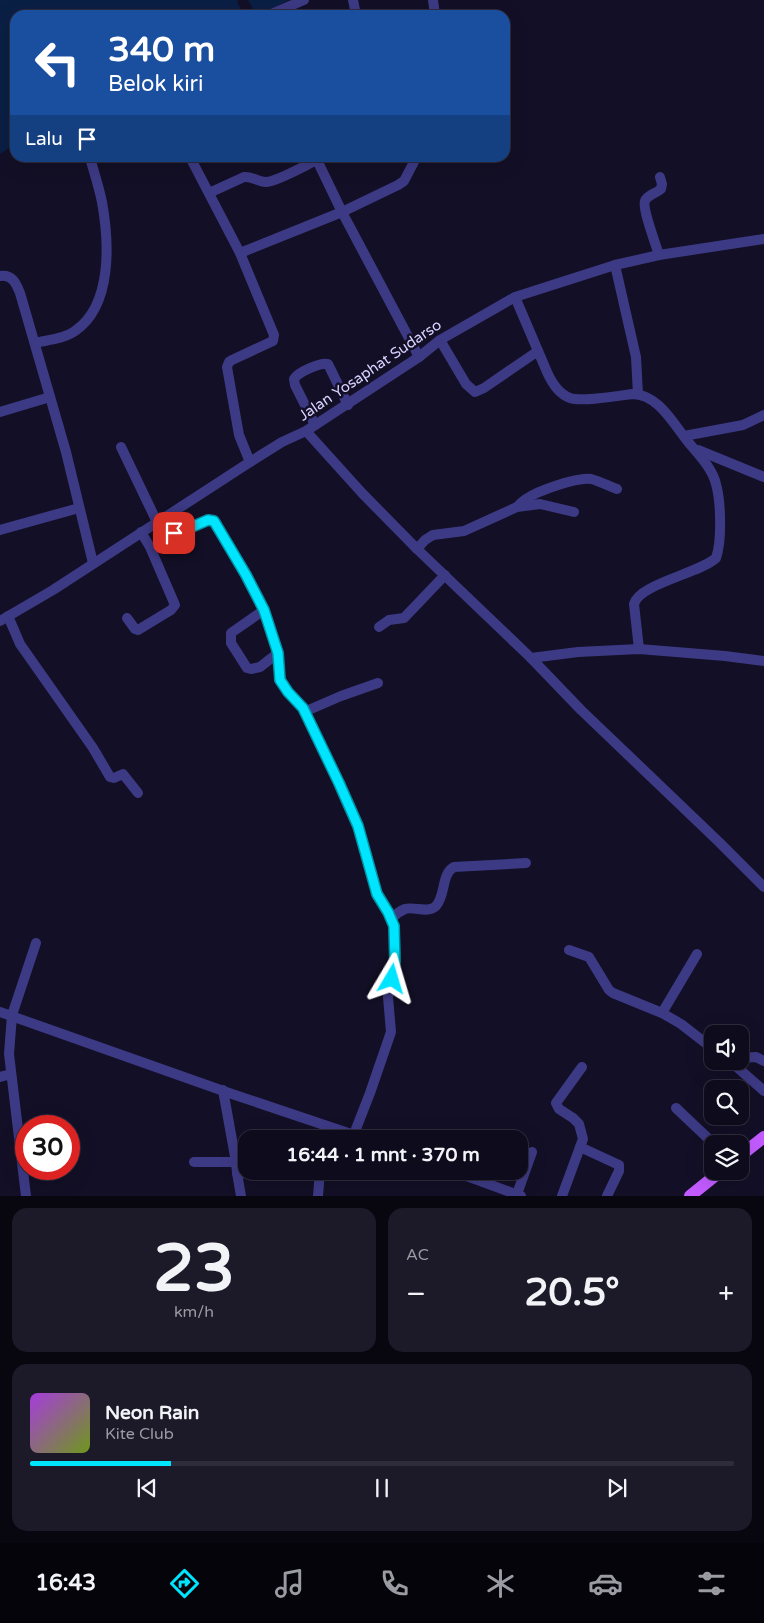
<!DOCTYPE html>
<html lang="id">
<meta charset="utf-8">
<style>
:root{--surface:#0e0b1c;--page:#1c1929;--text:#f1f3f6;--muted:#9b9ba3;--line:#2e2b3b;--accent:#00e5ff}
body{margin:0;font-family:"Varela Round",sans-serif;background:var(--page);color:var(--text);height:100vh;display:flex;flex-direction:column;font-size:19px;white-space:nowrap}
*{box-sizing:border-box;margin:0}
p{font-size:16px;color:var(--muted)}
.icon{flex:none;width:28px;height:28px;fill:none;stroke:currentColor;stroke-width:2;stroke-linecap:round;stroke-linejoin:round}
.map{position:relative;height:1196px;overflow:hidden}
.side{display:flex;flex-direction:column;gap:12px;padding:12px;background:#08060f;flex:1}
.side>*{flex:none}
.guide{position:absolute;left:10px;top:10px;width:500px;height:152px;border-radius:15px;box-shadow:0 5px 20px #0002,0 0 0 1px var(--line);background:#1a4fa0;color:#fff;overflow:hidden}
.tools{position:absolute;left:704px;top:1025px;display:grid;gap:10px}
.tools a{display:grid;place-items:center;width:45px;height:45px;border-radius:10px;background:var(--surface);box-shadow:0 5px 20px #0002,0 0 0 1px var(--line);font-size:25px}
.speed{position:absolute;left:15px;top:1115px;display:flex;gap:10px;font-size:25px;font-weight:700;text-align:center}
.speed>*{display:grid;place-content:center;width:65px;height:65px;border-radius:50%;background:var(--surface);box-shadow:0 5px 20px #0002,0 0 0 1px var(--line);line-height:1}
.speed .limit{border:8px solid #d22;background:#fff;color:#111}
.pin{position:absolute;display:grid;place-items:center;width:42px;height:42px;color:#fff;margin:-21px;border-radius:10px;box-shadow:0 2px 8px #0006}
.me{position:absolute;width:55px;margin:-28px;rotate:7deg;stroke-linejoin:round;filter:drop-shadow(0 0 4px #0008)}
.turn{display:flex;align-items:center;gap:18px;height:105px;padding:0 15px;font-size:22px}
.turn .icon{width:65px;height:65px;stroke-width:2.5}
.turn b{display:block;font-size:35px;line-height:42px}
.then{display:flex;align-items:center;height:48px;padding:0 15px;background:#0003;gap:10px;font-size:19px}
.big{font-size:38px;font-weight:700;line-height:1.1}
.side .card{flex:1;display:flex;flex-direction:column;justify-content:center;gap:8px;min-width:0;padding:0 18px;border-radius:15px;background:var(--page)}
.side .dial{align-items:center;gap:0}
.dial b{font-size:65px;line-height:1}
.song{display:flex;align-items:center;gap:15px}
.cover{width:60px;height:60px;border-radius:8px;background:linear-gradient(135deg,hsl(280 70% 55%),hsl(80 70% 35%))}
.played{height:5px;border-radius:2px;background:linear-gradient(90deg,var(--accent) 20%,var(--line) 20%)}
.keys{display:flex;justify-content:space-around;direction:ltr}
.heat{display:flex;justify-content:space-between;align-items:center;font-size:28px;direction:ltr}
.side .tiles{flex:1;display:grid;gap:12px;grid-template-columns:1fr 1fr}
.card:last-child{grid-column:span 2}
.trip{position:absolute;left:238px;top:1130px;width:290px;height:50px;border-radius:15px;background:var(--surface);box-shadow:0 5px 20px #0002,0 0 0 1px var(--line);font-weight:700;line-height:50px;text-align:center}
.tabs{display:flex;height:80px;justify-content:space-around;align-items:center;background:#06040b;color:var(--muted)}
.tabs .icon{width:35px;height:35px}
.tabs .active{color:var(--accent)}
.tabs b{font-size:22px;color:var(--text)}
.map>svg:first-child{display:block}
.water{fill:#0a1f44}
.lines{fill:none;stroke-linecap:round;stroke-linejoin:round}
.minor{stroke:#3d3a85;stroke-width:10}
.major{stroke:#c25bff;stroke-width:12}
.route-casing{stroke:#0095a6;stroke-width:12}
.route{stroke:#00e5ff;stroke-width:9}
.labels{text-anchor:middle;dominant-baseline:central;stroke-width:5;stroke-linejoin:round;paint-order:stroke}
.street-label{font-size:15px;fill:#d9d4ff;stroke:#130f26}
</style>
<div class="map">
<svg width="764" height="1196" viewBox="0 0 764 1196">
<rect width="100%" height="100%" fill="#130f26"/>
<g class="water">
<path d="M0 0H239L237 2 244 15H15V144L0 154Z"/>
<path d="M248 0H289L261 15H256Z"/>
</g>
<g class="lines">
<g class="minor">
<path d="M353 0 356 15"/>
<path d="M433 0 435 15"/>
<path d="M269 15 304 0"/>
<path d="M316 158 342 212 419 357"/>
<path d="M191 159 240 253 274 335 273 341 232 360 229 362 227 367 239 435 250 462"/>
<path d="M209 193 244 177C252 176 258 182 266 182 276 182 306 165 317 160"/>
<path d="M240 253 342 212 398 185 404 181 416 158"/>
<path d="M659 255C656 245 642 208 645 201 647 195 657 193 661 189L662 184 660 177"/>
<path d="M615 265 636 357 638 394"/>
<path d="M0 276C12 274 16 283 20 293L66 452 93 563"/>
<path d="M515 297 547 372C551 381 559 394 570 398 583 402 617 396 632 394 659 394 674 425 689 443 699 455 712 468 716 484 721 502 722 541 716 558 700 573 639 584 634 604L639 649"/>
<path d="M440 340 466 384 475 392 484 388 538 351"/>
<path d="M35 343C48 340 64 339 75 331 113 305 109 241 102 202 99 187 94 172 90 158"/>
<path d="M0 412 50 397"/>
<path d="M315 425 295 385 294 379C298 372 321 362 328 364L348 405"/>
<path d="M306 431 362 493 417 549 531 658 581 710 719 842 764 887"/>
<path d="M684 436 743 425 764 415"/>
<path d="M121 447 157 522"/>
<path d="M698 450 764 477"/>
<path d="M517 507C520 504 523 501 526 499 537 491 577 477 591 479 599 481 609 486 617 489"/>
<path d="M165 517 173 532 175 533 209 520 213 521 246 575 264 610 278 653 280 680 288 692 303 708 339 783 358 826 377 894 388 912 394 926 395 962 388 997 391 1032 370 1093 354 1134"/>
<path d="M0 530 79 508"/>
<path d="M417 549 425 540 433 535 464 531 517 507 540 504 574 512"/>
<path d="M264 610 231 633V643L247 668 251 669 260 667 278 653"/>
<path d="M8 616 20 644 93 748 110 777 114 778 123 774 138 793"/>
<path d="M127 618 135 629 138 630 171 610 175 605 150 547 141 532"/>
<path d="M0 621 53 590 250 462 282 442 306 431 419 357 440 340 515 297 615 265 659 255 764 239"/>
<path d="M379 627 389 620 404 618 445 575"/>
<path d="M531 658 578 652 639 649 725 656 764 661"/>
<path d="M304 712 341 696 378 683"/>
<path d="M391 919C395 915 400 911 405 909 414 906 428 914 436 906 446 895 441 874 454 867L526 863"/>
<path d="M569 950 589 957 609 990 613 993 662 1013 681 1024 712 1048"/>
<path d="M0 1012 232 1094 366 1139"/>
<path d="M662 1013 697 954"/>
<path d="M740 1058 756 1057 764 1061"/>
<path d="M730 1061 764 1091"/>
<path d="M0 1077 11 1074"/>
<path d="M223 1090 236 1162"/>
<path d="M676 1108 714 1144"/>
<path d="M331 1139 336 1129"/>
<path d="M580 1147 619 1165V1171L607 1196"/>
<path d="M194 1162H236L237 1173 320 1176"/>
<path d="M453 1171 521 1196"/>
<path d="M237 1173 241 1196"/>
<path d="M517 1194 532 1152"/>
<path d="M26 1196 9 1054 12 1015 36 943"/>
<path d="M318 1196 320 1171"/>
<path d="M562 1196 583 1139 579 1124 573 1118 559 1109 556 1103 582 1067"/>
</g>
<g class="major">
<path d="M740 1156 764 1137"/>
<path d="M690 1196 721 1171"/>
</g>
</g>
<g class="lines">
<defs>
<path id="route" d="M174 533H178L208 520 214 521 246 575 264 610 278 653 280 680 288 692 303 708 339 783 358 826 377 894 388 912 394 926 395 962 392 979"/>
</defs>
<use href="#route" class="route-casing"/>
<use href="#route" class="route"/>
</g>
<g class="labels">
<g class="street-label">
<text transform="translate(370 370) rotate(-34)">Jalan Yosaphat Sudarso</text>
</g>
</g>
</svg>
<div class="tools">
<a><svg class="icon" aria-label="sound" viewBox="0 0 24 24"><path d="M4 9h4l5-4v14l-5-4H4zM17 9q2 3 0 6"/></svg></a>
<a><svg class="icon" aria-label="search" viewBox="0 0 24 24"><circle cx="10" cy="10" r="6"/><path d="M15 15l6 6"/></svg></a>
<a><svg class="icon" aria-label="layers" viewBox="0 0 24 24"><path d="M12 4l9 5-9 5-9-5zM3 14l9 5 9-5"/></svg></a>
</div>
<div class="speed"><div class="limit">30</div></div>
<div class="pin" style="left:174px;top:533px;background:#d93025"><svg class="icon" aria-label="arrive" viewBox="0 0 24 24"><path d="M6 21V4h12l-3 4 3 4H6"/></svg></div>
<svg class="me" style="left:392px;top:979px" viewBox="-20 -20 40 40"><path d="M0-17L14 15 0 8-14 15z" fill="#00e5ff" stroke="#fff" stroke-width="4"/></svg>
<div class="trip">16:44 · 1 mnt · 370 m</div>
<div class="guide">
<div class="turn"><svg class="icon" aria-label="left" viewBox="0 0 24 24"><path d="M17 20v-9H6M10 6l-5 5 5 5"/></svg><div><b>340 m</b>Belok kiri</div></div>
<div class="then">Lalu<svg class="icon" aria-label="arrive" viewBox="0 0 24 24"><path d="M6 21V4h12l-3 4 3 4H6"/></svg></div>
</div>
</div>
<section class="side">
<div class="tiles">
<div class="card dial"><b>23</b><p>km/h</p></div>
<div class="card"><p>AC</p>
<div class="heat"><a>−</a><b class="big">20.5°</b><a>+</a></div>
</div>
<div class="card">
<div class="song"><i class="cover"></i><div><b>Neon Rain</b><p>Kite Club</p></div></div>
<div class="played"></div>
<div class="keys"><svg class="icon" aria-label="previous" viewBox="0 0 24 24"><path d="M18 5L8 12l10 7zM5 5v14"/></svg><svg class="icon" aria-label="pause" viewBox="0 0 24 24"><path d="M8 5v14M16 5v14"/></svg><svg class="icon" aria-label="next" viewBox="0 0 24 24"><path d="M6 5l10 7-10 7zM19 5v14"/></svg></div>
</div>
</div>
</section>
<nav class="tabs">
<b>16:43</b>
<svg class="icon active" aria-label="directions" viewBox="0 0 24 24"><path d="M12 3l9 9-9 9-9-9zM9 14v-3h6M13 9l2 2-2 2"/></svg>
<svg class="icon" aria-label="music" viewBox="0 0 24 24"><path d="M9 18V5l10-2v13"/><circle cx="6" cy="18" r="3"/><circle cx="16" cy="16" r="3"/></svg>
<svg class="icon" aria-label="phone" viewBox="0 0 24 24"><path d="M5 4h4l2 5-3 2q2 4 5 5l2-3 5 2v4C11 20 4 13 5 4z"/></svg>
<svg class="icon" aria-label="climate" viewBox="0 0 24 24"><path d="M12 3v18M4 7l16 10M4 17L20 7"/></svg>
<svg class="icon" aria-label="car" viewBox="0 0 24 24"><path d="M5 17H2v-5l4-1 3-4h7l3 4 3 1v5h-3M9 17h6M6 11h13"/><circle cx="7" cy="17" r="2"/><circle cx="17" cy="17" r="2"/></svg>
<svg class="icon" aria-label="filters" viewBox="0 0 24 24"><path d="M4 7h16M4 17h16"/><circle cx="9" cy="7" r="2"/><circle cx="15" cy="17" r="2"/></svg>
</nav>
